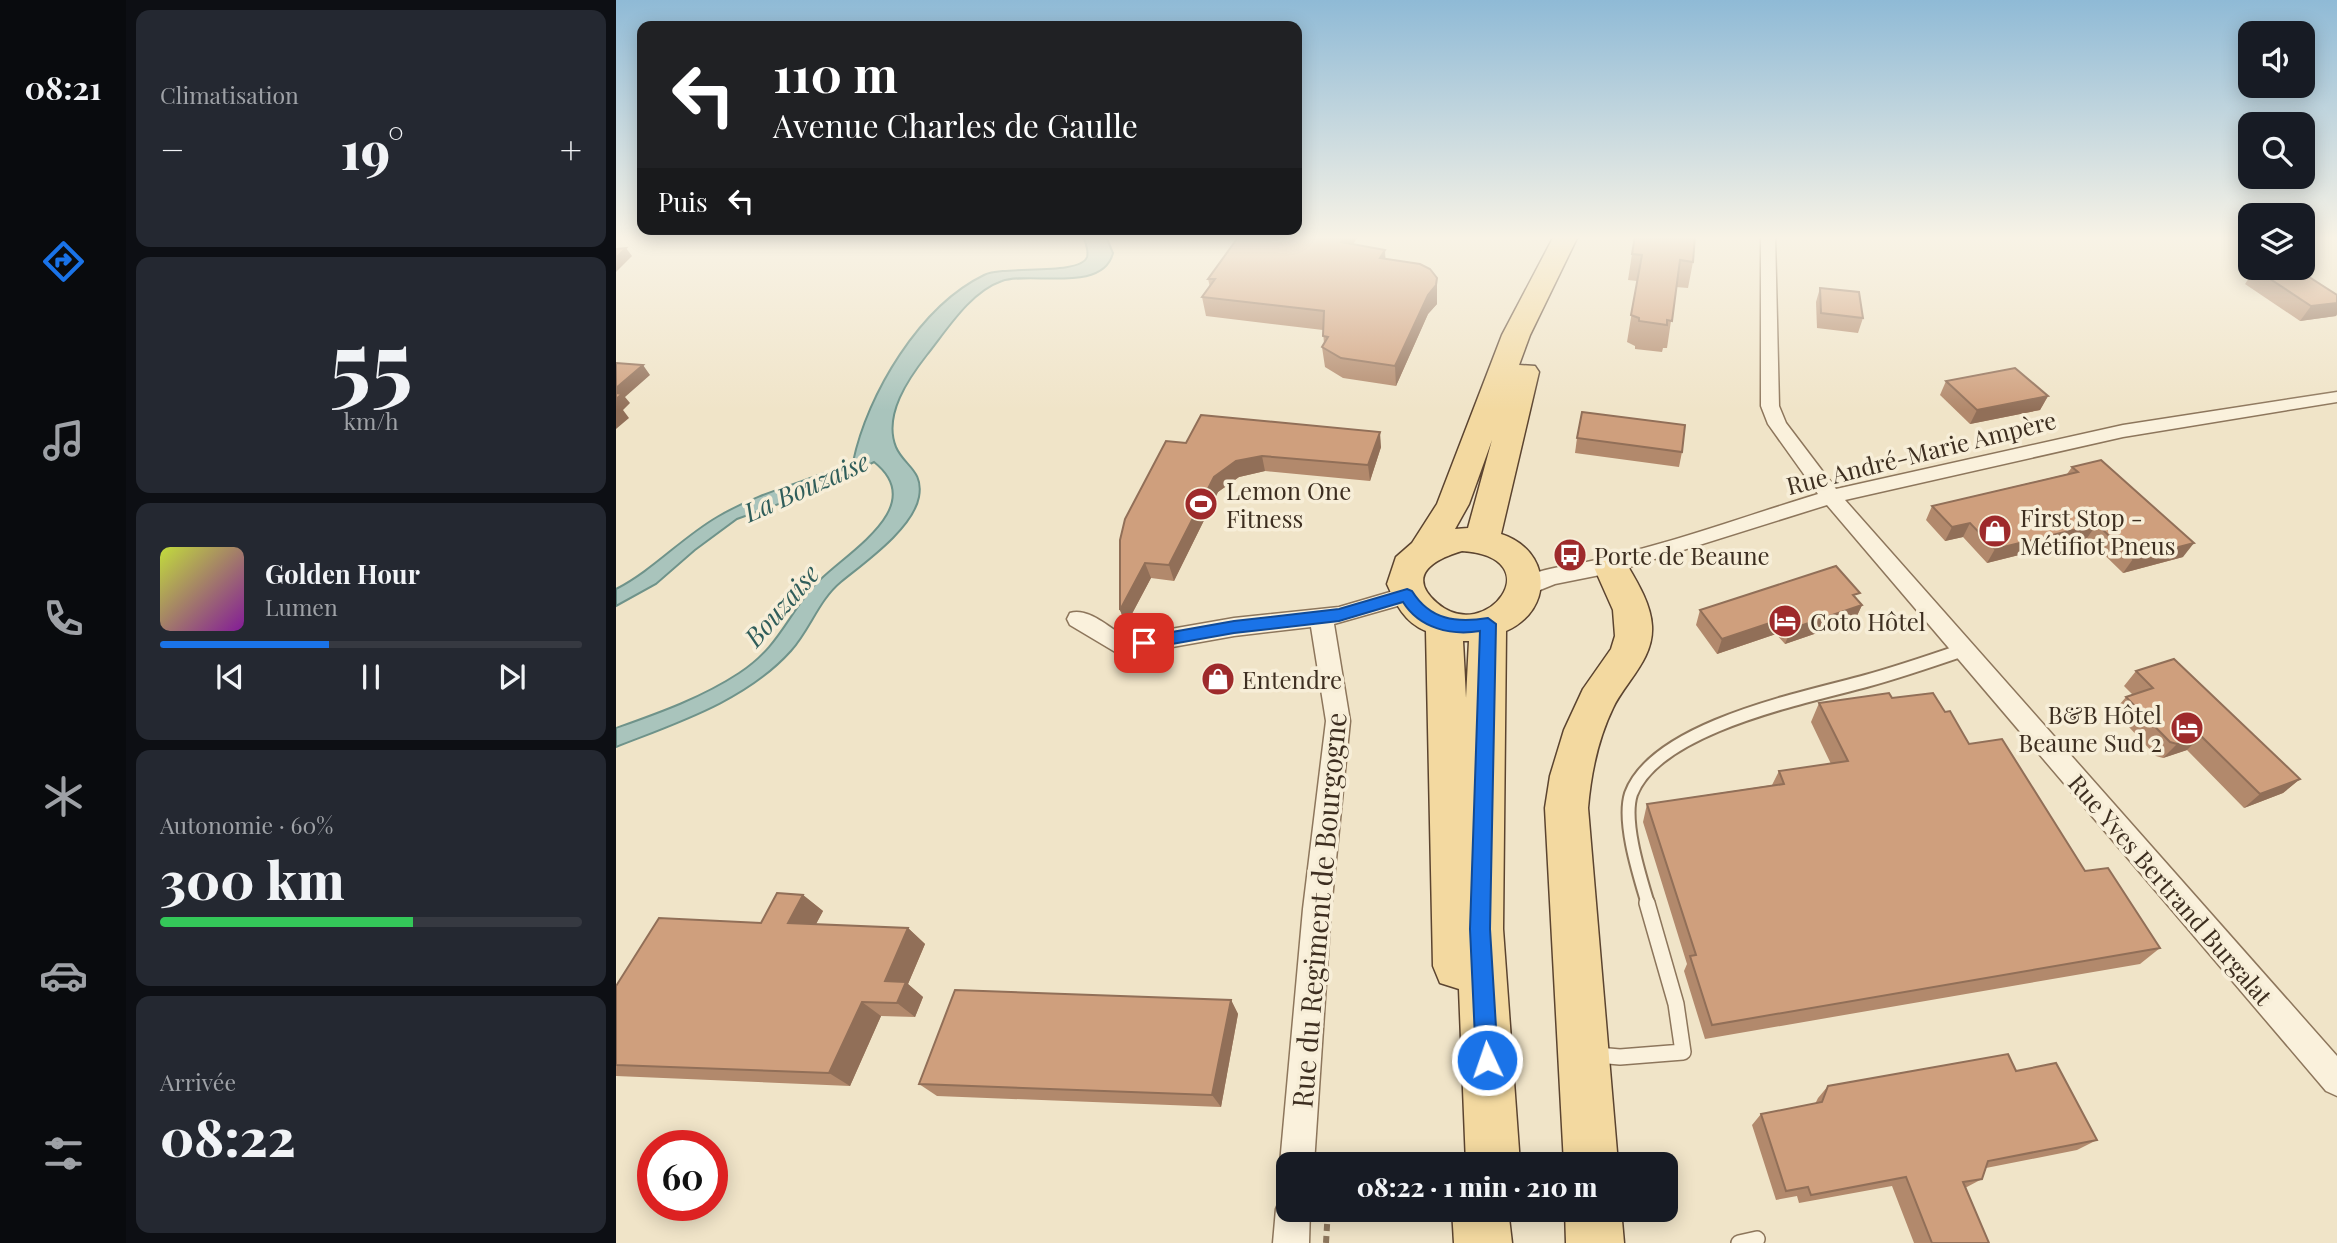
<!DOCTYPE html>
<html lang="fr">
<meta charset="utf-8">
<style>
:root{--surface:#171b24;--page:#242831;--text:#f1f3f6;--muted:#9ea1a6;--line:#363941;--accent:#1a73e8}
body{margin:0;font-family:"Playfair Display",serif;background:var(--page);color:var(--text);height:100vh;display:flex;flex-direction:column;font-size:26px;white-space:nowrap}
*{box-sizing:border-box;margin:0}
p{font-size:23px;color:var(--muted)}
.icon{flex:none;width:38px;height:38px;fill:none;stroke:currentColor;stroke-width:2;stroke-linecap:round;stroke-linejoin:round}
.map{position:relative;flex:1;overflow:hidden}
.panel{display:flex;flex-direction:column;gap:10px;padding:10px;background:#0d0f14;width:490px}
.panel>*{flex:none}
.guide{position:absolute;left:21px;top:21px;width:665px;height:214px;border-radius:14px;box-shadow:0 4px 18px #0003;background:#202124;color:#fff;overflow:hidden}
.tools{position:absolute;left:1622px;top:21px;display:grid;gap:14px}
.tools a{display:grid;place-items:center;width:77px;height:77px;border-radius:14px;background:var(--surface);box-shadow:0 4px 18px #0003;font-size:35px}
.speed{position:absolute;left:21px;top:1130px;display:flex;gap:14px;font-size:35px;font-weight:700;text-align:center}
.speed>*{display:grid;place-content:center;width:91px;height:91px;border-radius:50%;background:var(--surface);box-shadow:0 4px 18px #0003;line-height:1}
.speed .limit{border:10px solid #d22;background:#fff;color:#111}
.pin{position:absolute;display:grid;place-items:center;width:60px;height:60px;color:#fff;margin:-30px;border-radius:14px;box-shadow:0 4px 10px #0006}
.me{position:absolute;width:77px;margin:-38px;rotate:357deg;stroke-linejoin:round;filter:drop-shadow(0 0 5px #0008)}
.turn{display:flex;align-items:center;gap:24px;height:147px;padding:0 21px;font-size:32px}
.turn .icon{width:91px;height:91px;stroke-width:2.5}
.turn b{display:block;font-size:49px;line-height:60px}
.then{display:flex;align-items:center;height:66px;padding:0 21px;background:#0003;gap:14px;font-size:26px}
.big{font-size:52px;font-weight:800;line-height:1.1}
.panel .widget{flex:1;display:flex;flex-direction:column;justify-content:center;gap:10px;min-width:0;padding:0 24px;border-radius:14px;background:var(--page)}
.panel .dial{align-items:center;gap:0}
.dial b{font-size:91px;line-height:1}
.song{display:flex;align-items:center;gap:21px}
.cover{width:84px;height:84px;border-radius:10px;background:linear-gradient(135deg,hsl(70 70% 55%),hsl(290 70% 35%))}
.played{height:7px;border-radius:4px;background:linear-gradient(90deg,var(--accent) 40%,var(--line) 40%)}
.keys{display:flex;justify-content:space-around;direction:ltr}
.heat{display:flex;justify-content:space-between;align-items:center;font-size:38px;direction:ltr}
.charge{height:10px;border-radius:5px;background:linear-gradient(90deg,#34c759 60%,var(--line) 0)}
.trip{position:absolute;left:660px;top:1152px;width:402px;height:70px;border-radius:14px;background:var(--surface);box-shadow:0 4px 18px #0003;font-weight:800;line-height:70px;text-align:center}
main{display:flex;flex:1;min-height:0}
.tab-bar{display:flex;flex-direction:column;width:126px;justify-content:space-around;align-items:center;background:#090b0e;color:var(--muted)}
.tab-bar .icon{width:49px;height:49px}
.tab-bar .on{color:var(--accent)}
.tab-bar b{font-size:32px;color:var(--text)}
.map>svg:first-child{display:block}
.water{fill:#a9c4bc;stroke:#6f938a;stroke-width:2}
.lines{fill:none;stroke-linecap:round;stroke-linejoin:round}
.lane-far1-casing{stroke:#8d765c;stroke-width:16}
.lane-casing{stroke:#8d765c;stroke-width:18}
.street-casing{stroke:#8d765c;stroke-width:3}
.primary-casing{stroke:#5b4430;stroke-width:3}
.path{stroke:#8d765c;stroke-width:6;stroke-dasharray:7 5;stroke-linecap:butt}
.lane-far1{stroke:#faf1dc;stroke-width:12}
.lane{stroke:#faf1dc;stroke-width:15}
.street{fill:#faf1dc;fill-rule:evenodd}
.primary{fill:#f3d9a0;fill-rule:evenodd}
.wall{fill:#b2896c}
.shaded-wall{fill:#916f58}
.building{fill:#cf9f7d;stroke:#916f58;stroke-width:2}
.route{fill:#1a73e8;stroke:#114b97;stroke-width:2}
.labels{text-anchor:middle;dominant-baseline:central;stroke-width:7;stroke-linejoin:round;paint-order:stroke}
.street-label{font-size:24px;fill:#3d2e20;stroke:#f7eed8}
.poi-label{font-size:24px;fill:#3d2e20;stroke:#f7eed8;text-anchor:start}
.water-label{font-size:26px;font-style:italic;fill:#2f5d5a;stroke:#f7eed8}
.near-street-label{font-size:28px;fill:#3d2e20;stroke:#f7eed8}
</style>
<main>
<nav class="tab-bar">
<b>08:21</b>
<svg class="icon on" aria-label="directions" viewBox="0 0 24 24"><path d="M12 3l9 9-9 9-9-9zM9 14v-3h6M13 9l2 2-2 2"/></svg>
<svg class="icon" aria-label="music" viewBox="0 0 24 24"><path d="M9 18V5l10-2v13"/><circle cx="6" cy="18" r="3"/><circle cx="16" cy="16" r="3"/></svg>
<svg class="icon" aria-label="phone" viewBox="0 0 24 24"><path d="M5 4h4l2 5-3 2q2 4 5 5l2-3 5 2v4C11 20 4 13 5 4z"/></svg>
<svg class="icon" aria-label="climate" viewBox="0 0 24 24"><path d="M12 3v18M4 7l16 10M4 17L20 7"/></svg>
<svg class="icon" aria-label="car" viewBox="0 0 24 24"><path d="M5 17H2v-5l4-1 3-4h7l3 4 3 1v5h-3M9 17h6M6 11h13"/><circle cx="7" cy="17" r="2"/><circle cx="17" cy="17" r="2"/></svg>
<svg class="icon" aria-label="filters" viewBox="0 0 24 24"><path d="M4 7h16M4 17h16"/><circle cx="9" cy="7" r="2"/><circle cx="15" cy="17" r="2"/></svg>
</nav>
<section class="panel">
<div class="widget"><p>Climatisation</p>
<div class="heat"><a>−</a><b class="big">19°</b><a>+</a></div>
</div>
<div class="widget dial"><b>55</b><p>km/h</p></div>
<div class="widget">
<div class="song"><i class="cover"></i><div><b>Golden Hour</b><p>Lumen</p></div></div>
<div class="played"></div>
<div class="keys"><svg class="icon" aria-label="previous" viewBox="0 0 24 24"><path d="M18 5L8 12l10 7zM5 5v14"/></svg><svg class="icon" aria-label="pause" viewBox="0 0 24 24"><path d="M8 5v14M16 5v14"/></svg><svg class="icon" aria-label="next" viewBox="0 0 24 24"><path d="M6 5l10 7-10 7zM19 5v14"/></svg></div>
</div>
<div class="widget"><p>Autonomie · 60%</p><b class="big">300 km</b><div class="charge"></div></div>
<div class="widget"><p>Arrivée</p><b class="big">08:22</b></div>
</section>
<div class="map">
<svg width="1721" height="1243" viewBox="0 0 1721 1243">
<rect width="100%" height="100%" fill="#f0e4c8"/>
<path class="water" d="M467 236H490L497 253C487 294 413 271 386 281 354 292 331 330 311 355 293 378 267 415 280 447 288 466 308 470 303 497 297 529 248 563 225 582 203 600 194 630 175 651 130 701 61 723 0 747V728C42 713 85 698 123 673 160 649 169 621 195 589 221 557 317 509 258 462L207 488 121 519 79 550 40 584 0 606V589C37 570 65 538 101 517 143 492 192 481 237 462 251 394 304 306 368 275 388 265 464 276 471 257 473 250 469 242 467 236Z"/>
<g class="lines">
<defs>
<path id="lane-far1" d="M1032 904C1024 877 1006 822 1015 794 1040 727 1188 698 1250 681 1283 672 1315 661 1347 650"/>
<g id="lane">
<path d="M981 1055 1004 1057 1067 1052 1060 1004 1031 903"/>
<path d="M1123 1243 1141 1239"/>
</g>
<g id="street">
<path d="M1145 236H1159L1163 406 1170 423 1220 489 1507 425 1721 392V402L1507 437 1229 500 1721 1056V1096L1710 1091 1211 505 994 573 939 584 909 596 901 594 898 588C908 571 943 567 961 564 1043 548 1123 518 1202 494L1152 424 1145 406Z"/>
<path d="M791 587 799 589 802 595 799 601 718 624 734 721 715 909 698 1164H672V1177L664 1164 687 909 710 721 695 627 618 636 506 656 454 625 451 619 454 613C472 607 494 628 509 637L618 618 723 607Z"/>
<path d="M672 1194V1209H694L693 1243H657L660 1209 665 1197Z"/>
</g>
<g id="primary">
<path d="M938 236H962L914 335 903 365 919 366 923 372 885 534C935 550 939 609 890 631L887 929 904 1164H850L843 989 824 983 817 966 810 631C788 622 780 604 771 584L780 557 796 543 821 504 886 335ZM876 440 852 528 839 529 853 504ZM846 551C937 557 870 646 821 603 789 575 819 559 846 551ZM847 641H853L850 698Z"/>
<path d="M994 553 1006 556C1018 577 1035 602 1036 626 1038 659 1010 681 997 708 982 739 975 773 972 808L1002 1164H948L929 808 934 776 948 730 967 689 995 649 999 636 997 610 977 565 982 556Z"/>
<path d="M836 1209H892L896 1243H838Z"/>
<path d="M949 1209H1005L1008 1243H950Z"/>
</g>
</defs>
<use href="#lane-far1" class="lane-far1-casing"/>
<use href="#lane" class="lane-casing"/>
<use href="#street" class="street-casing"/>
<use href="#primary" class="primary-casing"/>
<path class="path" d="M710 1243 712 1209"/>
<use href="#lane-far1" class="lane-far1"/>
<use href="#lane" class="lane"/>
<use href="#street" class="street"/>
<use href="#primary" class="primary"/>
</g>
<g class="wall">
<path d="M623 236H742L737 244 769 259 821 297V304L812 314 780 386 727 378 709 367 706 347 708 344 707 330 590 316 586 297 594 287 592 279Z"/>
<path d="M1016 254 1077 262 1072 288 1060 287 1051 348H1047L1046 352 1019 349V346L1011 342 1021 281 1012 280Z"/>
<path d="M1639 269 1721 295V314L1720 316 1684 321 1629 284Z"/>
<path d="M1204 288 1247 318 1242 333 1201 328 1200 302Z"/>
<path d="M1330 381 1432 396 1424 410 1354 424 1324 395Z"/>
<path d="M961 438 1066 452 1063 467 959 453Z"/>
<path d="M570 443 765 447 754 481 649 471 623 477 602 492 558 581 535 578 510 625 504 610Z"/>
<path d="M1456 467 1567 557 1507 573 1471 538 1371 563 1347 537 1329 541 1310 520 1316 506 1451 474Z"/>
<path d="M1241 599 1246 605 1239 620 1169 644 1160 634 1101 654 1080 625 1084 610Z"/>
<path d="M1520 671 1684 779 1667 793 1628 808 1571 750 1547 758 1540 756 1498 711 1510 697 1517 695 1508 686Z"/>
<path d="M1276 698 1329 712 1353 744 1469 871 1544 948 1524 964 1089 1039 1068 971 1071 964 1027 822 1031 804 1156 785 1163 771 1215 764 1195 722 1203 703Z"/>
<path d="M187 895 207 911 200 924 292 928 309 944 292 984 307 997 299 1017 265 1016 234 1086 0 1076V986L145 923Z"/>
<path d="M615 1000 622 1014 605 1107 321 1096 303 1084Z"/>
<path d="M1400 1071 1481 1140 1461 1150 1370 1168 1366 1179 1349 1188 1373 1243H1298L1276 1186 1183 1203 1181 1196 1160 1200 1136 1125 1145 1114 1199 1104 1202 1098 1212 1086Z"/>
</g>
<g class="shaded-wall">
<path d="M729 236H742L727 261 725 242Z"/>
<path d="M10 248 16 256 0 272V258Z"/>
<path d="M769 250 770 268 764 258Z"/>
<path d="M821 278V304L812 314 780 386 779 366Z"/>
<path d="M1721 303V314L1720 316 1684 321 1695 306Z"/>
<path d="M27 365 34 375 9 397 14 403 7 410 13 418 0 429V388Z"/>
<path d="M1432 396 1424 410 1354 424 1361 410Z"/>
<path d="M764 432 765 447 754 481 752 465Z"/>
<path d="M646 456 649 471 623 477 602 492 558 581 553 565 598 477 620 461Z"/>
<path d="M1354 523 1347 537 1329 541 1336 527Z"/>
<path d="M1481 524 1471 538 1371 563 1379 549Z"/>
<path d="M1578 543 1567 557 1507 573 1517 559Z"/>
<path d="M529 563 535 578 510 625 504 610Z"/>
<path d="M1246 605 1239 620 1169 644 1175 629Z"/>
<path d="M1166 619 1160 634 1101 654 1106 639Z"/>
<path d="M1585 736 1571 750 1547 758 1561 744Z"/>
<path d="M1684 779 1667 793 1628 808 1644 794Z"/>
<path d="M187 895 207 911 192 939 172 923Z"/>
<path d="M292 928 309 944 292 984 307 997 299 1017 281 1003 269 981Z"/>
<path d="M615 1000 622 1014 605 1107 596 1095Z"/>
<path d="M246 1002 265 1016 234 1086 213 1073Z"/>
</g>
<g class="building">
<path d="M623 236H729L725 242 769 250 764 258 804 264 814 269 821 278 820 285 812 295 779 366 725 358 706 347 712 337 707 336 708 311 586 297 599 279H592Z"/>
<path d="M1019 236H1079L1077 262 1064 260 1056 321 1051 320V325L1023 321V318L1015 315 1026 255 1016 254Z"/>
<path d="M10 248 0 258V249Z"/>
<path d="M1650 268H1679L1721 295V303L1695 306 1639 269Z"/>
<path d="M1204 288 1243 292 1247 318 1205 313Z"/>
<path d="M0 363 27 365 0 388Z"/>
<path d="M1399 368 1432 396 1361 410 1330 381Z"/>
<path d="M0 393 6 394 0 399Z"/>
<path d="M966 412 1069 425 1066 452 961 438Z"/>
<path d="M585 415 764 432 752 465 646 456 620 461 598 477 553 565 529 563 504 610V540L509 519 550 441 570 443Z"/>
<path d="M1485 460 1578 543 1517 559 1481 524 1379 549 1354 523 1336 527 1316 506 1462 472 1456 467Z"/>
<path d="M1220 566 1244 593 1237 595 1246 605 1175 629 1166 619 1106 639 1084 610Z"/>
<path d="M1558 659 1684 779 1644 794 1585 736 1561 744 1554 742 1510 697 1537 688 1520 671Z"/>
<path d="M1273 693 1276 698 1317 693 1329 712 1334 711 1353 744 1386 739 1469 871 1492 868 1544 948 1096 1025 1074 956 1080 955 1031 804 1168 784 1163 771 1232 761 1203 703Z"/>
<path d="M161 893 187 895 172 923 292 928 269 981 290 982 281 1003 246 1002 213 1073 0 1065V986L43 918 145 923Z"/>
<path d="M339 990 615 1000 596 1095 303 1084Z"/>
<path d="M1392 1054 1400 1071 1440 1063 1481 1140 1372 1161 1366 1179 1347 1182 1373 1243H1316L1290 1177 1195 1195 1192 1187 1170 1191 1145 1114 1206 1102 1212 1086Z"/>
</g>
<linearGradient id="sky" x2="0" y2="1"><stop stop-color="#8fbad6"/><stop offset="0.58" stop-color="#f8f3e6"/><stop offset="1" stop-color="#f8f3e6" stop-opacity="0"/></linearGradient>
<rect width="1721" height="410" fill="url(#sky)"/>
<path class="route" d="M791 589 796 591C814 620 840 623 872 618L880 624 874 929 882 1060 879 1067 871 1071 863 1067 860 1060 854 929 864 631C835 636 803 628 787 602L723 621 618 633 528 649 520 643 528 637 618 621 723 609Z"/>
<defs>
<symbol id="stadium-disc" viewBox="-11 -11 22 22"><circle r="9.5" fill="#9e2a2b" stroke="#f7eed8"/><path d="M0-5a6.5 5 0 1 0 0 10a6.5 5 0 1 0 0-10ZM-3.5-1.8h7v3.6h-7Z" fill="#fff"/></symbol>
<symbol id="shop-disc" viewBox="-11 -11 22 22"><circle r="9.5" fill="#9e2a2b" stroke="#f7eed8"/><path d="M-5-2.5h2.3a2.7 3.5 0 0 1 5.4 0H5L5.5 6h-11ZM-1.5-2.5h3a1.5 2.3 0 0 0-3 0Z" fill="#fff"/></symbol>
<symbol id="bus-disc" viewBox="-11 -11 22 22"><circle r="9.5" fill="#9e2a2b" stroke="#f7eed8"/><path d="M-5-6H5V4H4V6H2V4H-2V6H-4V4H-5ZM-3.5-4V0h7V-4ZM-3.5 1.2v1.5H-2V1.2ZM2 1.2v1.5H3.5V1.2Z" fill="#fff"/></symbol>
<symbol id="hotel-disc" viewBox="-11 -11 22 22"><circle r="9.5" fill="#9e2a2b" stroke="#f7eed8"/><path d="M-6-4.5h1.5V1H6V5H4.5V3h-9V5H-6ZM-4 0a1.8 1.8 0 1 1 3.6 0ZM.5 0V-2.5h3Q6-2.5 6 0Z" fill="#fff"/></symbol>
</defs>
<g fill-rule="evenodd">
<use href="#stadium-disc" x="566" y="485" width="38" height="38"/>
<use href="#shop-disc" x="1360" y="512" width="38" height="38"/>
<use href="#bus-disc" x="935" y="536" width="38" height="38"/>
<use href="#hotel-disc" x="1150" y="602" width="38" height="38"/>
<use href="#shop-disc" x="583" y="660" width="38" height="38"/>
<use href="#hotel-disc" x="1552" y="709" width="38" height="38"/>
</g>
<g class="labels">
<g class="street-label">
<text transform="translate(1305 452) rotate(-14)">Rue André-Marie Ampère</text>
<text transform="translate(1555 889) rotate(49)">Rue Yves Bertrand Burgalat</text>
</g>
<g class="poi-label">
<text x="610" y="490">Lemon One<tspan x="610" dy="28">Fitness</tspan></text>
<text x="1404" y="517">First Stop -<tspan x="1404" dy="28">Métifiot Pneus</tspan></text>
<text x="978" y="555">Porte de Beaune</text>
<text x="1194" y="621">Coto Hôtel</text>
<text x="626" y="679">Entendre</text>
<text x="1546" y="714" text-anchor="end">B&amp;B Hôtel<tspan x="1546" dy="28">Beaune Sud 2</tspan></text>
</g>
<g class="water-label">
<text transform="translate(190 486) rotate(-24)">La Bouzaise</text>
<text transform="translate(165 605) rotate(-49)">Bouzaise</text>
</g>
<g class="near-street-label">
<text transform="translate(702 910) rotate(-85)">Rue du Regiment de Bourgogne</text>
</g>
</g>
</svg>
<div class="tools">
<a><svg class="icon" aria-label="sound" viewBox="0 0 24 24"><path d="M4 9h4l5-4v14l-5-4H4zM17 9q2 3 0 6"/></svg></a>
<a><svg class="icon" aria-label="search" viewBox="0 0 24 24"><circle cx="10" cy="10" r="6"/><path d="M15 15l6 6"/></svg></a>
<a><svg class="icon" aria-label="layers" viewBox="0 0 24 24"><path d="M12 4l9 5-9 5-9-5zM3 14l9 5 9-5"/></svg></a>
</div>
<div class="speed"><div class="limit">60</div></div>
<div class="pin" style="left:528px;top:643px;background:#d93025"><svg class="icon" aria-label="arrive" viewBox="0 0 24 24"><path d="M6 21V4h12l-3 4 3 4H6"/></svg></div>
<svg class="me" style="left:871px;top:1060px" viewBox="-20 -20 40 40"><circle r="17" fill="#1a73e8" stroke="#fff" stroke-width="3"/><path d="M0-11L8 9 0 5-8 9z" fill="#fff"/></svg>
<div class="trip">08:22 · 1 min · 210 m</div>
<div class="guide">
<div class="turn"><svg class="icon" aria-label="left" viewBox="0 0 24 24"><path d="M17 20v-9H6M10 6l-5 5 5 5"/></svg><div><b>110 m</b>Avenue Charles de Gaulle</div></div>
<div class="then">Puis<svg class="icon" aria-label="left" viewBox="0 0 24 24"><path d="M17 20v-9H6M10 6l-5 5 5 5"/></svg></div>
</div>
</div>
</main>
